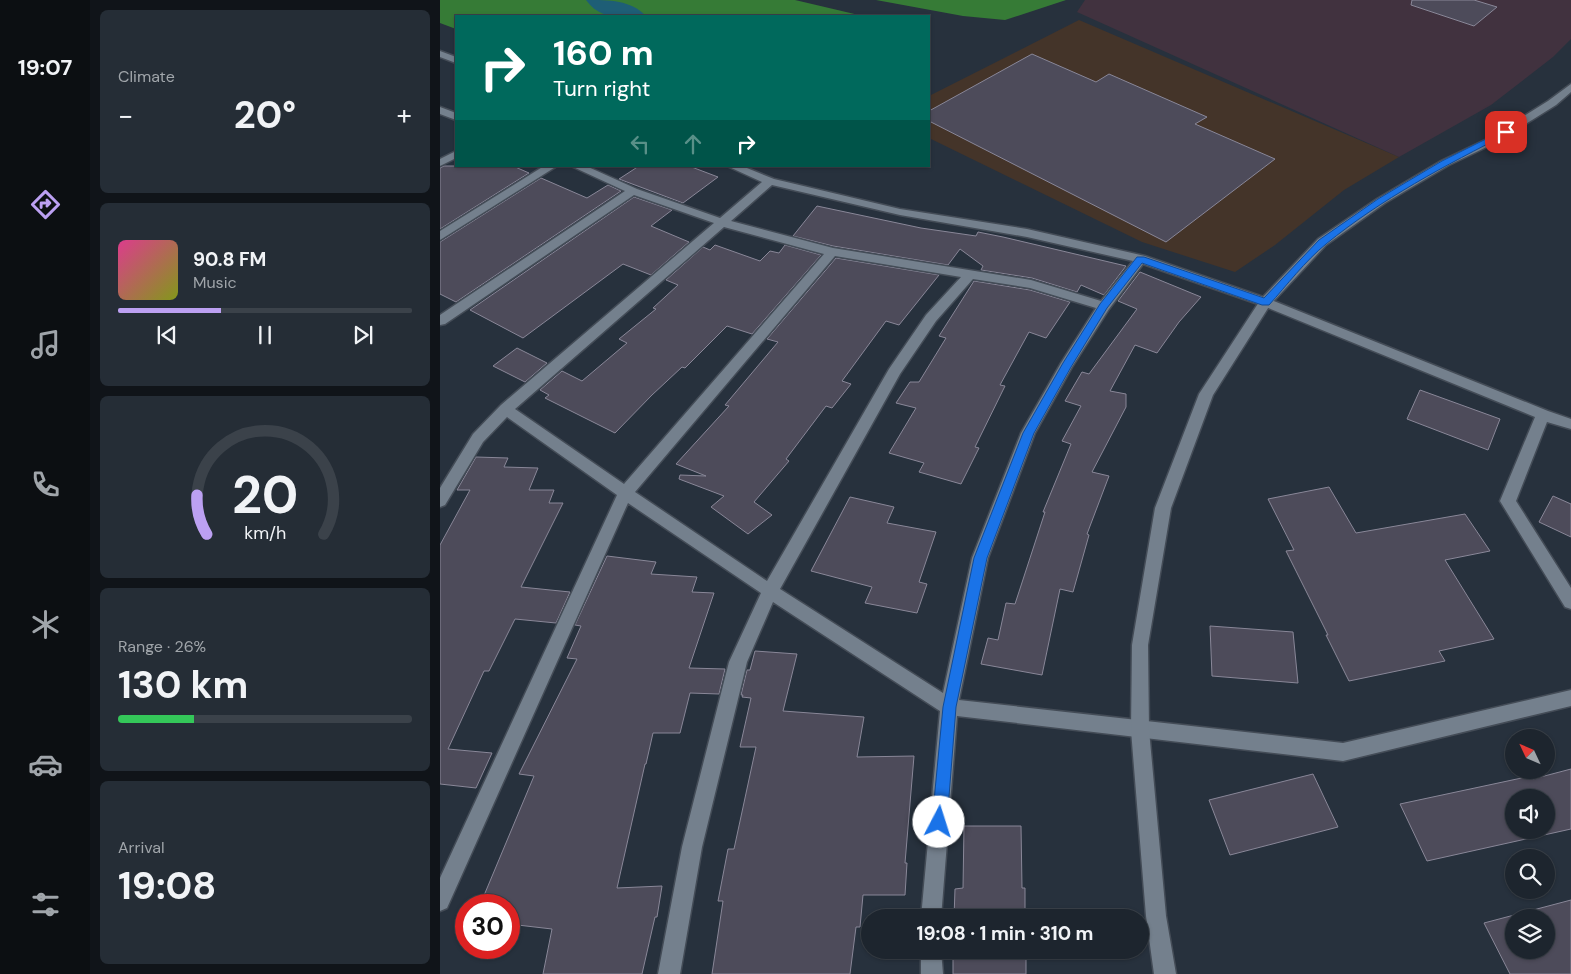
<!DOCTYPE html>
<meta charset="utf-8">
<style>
:root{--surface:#1d252e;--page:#252d36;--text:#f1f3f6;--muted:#a0a5aa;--line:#3b424a;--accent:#bca0f2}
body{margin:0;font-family:"DM Sans",sans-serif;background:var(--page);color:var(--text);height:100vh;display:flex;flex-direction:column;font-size:19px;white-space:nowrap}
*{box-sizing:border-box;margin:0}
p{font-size:16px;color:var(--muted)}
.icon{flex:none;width:28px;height:28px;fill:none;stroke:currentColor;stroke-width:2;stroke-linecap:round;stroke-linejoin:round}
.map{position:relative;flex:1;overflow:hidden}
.side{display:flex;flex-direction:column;gap:10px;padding:10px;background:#101419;width:350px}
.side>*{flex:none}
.hud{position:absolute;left:15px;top:15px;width:475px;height:152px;border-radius:0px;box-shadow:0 1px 4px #0004,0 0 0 1px var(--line);background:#00695c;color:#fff;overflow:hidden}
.needle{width:32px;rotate:314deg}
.fabs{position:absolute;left:1065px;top:729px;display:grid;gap:10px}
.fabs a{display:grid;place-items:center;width:50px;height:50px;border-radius:50%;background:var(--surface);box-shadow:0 1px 4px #0004,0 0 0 1px var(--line);font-size:25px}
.speed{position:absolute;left:15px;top:894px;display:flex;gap:10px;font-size:25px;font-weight:700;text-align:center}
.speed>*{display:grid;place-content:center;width:65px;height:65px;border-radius:50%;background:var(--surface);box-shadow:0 1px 4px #0004,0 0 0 1px var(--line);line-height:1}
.speed .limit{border:8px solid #d22;background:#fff;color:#111}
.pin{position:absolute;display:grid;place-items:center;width:42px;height:42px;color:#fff;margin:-21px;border-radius:10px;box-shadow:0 2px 8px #0006}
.me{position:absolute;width:55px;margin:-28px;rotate:5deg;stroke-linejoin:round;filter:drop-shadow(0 0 4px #0008)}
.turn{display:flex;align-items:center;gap:18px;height:105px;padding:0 15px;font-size:22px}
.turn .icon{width:65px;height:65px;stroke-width:2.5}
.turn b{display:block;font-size:35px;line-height:42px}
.lanes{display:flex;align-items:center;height:48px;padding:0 15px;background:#0003;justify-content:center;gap:25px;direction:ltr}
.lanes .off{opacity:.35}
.big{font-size:38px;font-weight:700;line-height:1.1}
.side .widget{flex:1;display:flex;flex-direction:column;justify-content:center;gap:8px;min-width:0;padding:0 18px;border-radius:8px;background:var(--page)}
.side .dial{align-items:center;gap:0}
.dial svg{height:130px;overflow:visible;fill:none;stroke:var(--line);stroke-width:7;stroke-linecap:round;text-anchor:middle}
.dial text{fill:var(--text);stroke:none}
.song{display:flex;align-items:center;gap:15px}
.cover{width:60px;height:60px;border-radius:8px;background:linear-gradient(135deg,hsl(330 70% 55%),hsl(70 70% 35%))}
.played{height:5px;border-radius:2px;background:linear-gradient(90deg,var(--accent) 35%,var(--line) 35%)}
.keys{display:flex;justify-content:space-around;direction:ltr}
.heat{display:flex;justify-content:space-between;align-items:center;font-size:28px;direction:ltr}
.charge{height:8px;border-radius:4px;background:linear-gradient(90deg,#34c759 26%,var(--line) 0)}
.trip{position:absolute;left:421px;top:909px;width:288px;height:50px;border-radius:25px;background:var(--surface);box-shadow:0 1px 4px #0004,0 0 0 1px var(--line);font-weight:700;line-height:50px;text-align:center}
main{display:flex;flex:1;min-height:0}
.tab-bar{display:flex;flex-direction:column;width:90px;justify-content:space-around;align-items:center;background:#0c0f12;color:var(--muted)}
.tab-bar .icon{width:35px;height:35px}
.tab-bar .active{color:var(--accent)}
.tab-bar b{font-size:22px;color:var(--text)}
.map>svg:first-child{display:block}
.commercial{fill:#443429}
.industrial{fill:#41323f}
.forest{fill:#367b36}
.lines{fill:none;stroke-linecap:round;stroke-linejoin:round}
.river{fill:#1e5e76;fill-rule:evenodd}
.building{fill:#4d4b5a;stroke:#898798;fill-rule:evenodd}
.street-casing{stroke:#444c57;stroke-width:3}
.secondary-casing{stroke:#444c57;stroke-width:3}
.street{fill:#74808d;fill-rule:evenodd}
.secondary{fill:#74808d;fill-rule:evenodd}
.route{fill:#1a73e8;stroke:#114b97}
</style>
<main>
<nav class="tab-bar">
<b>19:07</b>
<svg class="icon active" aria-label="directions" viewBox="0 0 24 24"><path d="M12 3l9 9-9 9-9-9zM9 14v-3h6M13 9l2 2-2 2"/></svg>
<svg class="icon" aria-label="music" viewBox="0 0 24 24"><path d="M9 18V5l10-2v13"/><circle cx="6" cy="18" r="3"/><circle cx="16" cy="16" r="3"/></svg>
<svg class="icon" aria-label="phone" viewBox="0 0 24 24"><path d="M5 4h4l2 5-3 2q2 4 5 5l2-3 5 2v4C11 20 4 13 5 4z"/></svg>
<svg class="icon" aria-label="climate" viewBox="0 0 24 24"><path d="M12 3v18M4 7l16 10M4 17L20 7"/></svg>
<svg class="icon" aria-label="car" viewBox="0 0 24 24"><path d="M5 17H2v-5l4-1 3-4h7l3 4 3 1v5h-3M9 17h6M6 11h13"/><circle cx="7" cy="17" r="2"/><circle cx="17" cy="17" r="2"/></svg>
<svg class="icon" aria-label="filters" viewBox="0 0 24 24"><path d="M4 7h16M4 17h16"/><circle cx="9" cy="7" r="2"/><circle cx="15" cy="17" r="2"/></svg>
</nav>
<section class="side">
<div class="widget"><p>Climate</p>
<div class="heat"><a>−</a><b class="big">20°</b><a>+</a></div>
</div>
<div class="widget">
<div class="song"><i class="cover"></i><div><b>90.8 FM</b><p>Music</p></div></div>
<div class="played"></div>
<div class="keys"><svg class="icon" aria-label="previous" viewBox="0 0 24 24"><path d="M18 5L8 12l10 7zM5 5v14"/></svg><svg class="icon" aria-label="pause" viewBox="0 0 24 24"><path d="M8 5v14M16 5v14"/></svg><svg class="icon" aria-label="next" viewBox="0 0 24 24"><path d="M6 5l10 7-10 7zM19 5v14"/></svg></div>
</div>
<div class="widget dial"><svg viewBox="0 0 100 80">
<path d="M14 69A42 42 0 1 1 86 69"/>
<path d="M14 69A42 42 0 0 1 8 45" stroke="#bca0f2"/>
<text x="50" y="56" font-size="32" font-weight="700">20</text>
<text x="50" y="72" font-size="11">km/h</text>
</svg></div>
<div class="widget"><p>Range · 26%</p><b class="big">130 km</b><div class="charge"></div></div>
<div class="widget"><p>Arrival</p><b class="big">19:08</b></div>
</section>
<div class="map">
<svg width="1131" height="974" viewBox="0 0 1131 974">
<rect width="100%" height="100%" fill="#27313d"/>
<path class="commercial" d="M639 20 959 157 904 190 835 245 795 272 702 242 489 138V96Z"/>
<path class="industrial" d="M645 0H1131V39L1113 57 1051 105 959 157 637 12Z"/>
<g class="forest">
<path d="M0 0H355L423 16H16V29L0 23Z"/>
<path d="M436 0H626L565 20 523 16Z"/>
</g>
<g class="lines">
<path class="river" d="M146 0C169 0 191 0 206 16 182 17 161 21 146 0Z"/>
</g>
<g class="building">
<path d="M972 0H1034L1057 7 1034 26 971 5Z"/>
<path d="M592 54 656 82 669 74 767 117 755 124 835 159 726 242 489 121V111Z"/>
<path d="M4 166H73L89 173 0 229V168Z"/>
<path d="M199 166H249L278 177 243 203 179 179Z"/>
<path d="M101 178 147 198 168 185 181 191 16 302 0 294V242Z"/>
<path d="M194 197 232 210 211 226 249 242 211 275 183 264 83 338 30 310Z"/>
<path d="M377 206 481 228 536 236 538 232 563 237 686 266 664 295 641 285 637 292 592 278 541 270 543 266 520 249 508 265 393 246 353 236Z"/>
<path d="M275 245 320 261 330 251 339 253 345 245 381 255 312 334 287 326 245 368 242 367 212 395 175 433 105 398 109 395 100 390 122 371 142 381 187 343 179 339 216 309 213 308 238 285 226 280 263 247 270 250Z"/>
<path d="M396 258 499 275 459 325 446 321 402 381 411 384 392 408 386 406 346 459 349 461 314 502 332 515 308 534 271 507 284 496 239 479 240 475 266 476 236 464 289 406 285 405 338 342 327 339Z"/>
<path d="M700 272 761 297 739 322 717 353 695 345 670 391 686 394V407L652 472 669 476 647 534 649 535 633 592 620 589 602 675 541 664 548 638 558 640 566 603 575 604 605 512H603L631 444 622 441 641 406 625 401 642 372 649 374 697 309 678 301Z"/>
<path d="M534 281 590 290 630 302 606 338 589 332 560 385 565 386 535 447 539 448 521 484 479 472 484 463 449 453 476 408 456 403 470 382H479L506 338 499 336Z"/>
<path d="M77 348 107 363 85 382 53 366Z"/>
<path d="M980 390 1060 419 1048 450 967 419Z"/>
<path d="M36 457 68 458 64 467 98 468 89 490H114L109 503H123L81 587 130 592 116 623 75 619 49 671H44L8 749 52 753 36 788 0 784V545L30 490H17Z"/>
<path d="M889 487 916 533 1025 514 1050 551 1005 560 1054 639 999 651 1005 661 909 681 886 635H888L846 551 854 550 828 499Z"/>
<path d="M1113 496 1131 504V537L1099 522Z"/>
<path d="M410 497 454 507 447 523 496 532 479 582 487 584 477 613 425 603 432 587 371 571Z"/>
<path d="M167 556 216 562 211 574 257 577 252 592 274 593 249 668 285 669 279 694 250 693 240 733H213L206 764H205L177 888 222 886 217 917H215L202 974H103L112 929 69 924V905H40L94 776 79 774 137 659 127 658 141 626 135 625Z"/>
<path d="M770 626 853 632 858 683 772 676Z"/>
<path d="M315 651 357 654 343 711 424 717 417 757 474 756 465 863H467L465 895H423L420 927H416L410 974H272L283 901H278L288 849H294L316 747H300L311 698 302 697 303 695H301L307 670H310Z"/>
<path d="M1131 769V829L987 861 960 804 1091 776 1093 779ZM1074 798H1106V830H1074Z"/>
<path d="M873 774 898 827 790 855 769 800Z"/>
<path d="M524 826H581L582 888H585V918H514L515 889 523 888Z"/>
<path d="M1131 900V974H1070L1044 923ZM1074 918H1106V950H1074Z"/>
<rect x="513" y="950" width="73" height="24"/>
</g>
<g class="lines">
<defs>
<g id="street">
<path d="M0 51 16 57V63L0 57Z"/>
<path d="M0 107 16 113V120L0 114Z"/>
<path d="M16 151V158L0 166V159Z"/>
<path d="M104 166H117L0 240V231Z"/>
<path d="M131 166H146L197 189 280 218 322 182 287 166H302L334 179 460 209 587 229 705 256 829 299 1108 411 1131 419V429L1107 422 1076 501 1131 588V609L1125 607 1060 501 1095 417 821 305 703 264 669 309 632 367 595 433 548 558 519 700 903 743 1131 690V706L903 761 517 716 501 918H481L500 711 333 602 307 662 262 847 240 974H218L242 847 289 662 321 593 188 503 7 908 0 911V878L177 495 67 417 43 442 5 505 0 507V488L33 434 61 405 274 223 194 195 5 324 0 325V315L185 191ZM332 185 460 215 587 237 693 261 661 301 591 280 393 248 291 221ZM284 227 384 254 184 484 75 409ZM395 256 521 277 486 315 449 369 327 581 195 492ZM533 279 590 288 656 308 621 363 581 433 532 558 503 693 340 589 460 374 496 321Z"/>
<path d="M481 950H501L503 974H481Z"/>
</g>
<path id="secondary" d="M1131 84V92L1116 105 1055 143 1009 165 945 203 886 245 830 305 773 395 731 508 708 645 709 730 726 916 736 974H714L706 916 691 730 692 645 715 508 759 394 821 299 878 239 937 199 1001 161 1047 139 1108 101Z"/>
</defs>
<use href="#street" class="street-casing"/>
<use href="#secondary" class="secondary-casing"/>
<use href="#street" class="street"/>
<use href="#secondary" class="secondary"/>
</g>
<path class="route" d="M1066 129 1070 132 1069 133C1006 165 941 199 886 244 865 261 847 285 829 305H822L702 263 667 308 631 367 594 433 547 558 516 707 507 822 504 827 499 829 494 827 492 822 503 707 534 558 583 433 623 363 660 304 697 257H704L824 298 879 240 938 199 1002 161Z"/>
</svg>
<div class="fabs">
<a><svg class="needle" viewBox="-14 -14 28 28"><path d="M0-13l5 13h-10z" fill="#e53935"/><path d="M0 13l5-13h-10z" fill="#a0a5aa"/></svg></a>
<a><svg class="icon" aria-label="sound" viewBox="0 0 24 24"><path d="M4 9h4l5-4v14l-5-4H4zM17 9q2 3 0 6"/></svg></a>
<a><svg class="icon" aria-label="search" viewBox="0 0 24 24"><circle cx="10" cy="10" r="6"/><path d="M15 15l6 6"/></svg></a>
<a><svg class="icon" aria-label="layers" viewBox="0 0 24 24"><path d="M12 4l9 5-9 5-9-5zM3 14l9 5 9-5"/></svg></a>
</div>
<div class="speed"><div class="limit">30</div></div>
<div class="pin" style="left:1066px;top:132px;background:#d93025"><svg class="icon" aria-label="arrive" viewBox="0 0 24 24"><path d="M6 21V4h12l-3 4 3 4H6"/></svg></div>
<svg class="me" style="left:499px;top:822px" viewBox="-20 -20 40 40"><circle r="19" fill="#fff"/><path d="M0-13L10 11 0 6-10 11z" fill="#1a73e8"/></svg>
<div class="trip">19:08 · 1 min · 310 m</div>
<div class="hud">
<div class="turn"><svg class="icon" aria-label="right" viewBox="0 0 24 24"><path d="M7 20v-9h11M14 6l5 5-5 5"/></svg><div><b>160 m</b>Turn right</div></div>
<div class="lanes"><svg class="icon off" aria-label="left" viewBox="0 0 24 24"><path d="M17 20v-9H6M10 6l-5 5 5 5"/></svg><svg class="icon off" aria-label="ahead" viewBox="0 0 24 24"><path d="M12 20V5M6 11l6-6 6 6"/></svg><svg class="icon" aria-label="right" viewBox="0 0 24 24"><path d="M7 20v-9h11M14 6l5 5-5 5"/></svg></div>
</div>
</div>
</main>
